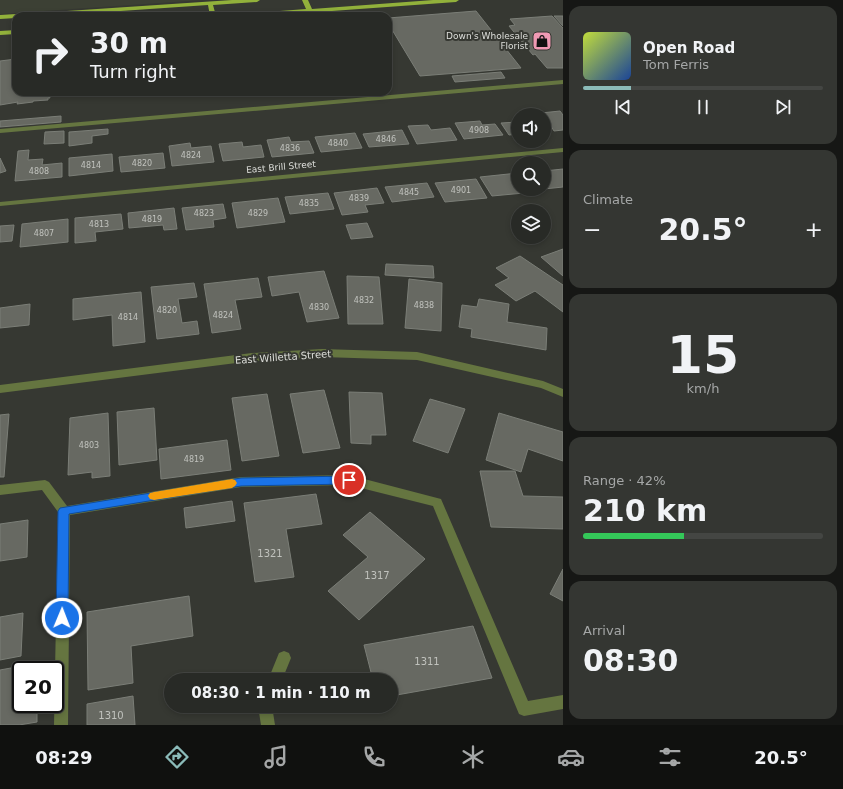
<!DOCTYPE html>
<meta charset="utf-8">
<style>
:root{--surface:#282a26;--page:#343632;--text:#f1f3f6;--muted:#a5a7a7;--line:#444643;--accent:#8bbbb9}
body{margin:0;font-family:"DejaVu Sans",sans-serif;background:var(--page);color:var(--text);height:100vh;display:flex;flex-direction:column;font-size:15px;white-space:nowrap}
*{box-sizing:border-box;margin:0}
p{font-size:13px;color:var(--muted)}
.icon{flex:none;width:22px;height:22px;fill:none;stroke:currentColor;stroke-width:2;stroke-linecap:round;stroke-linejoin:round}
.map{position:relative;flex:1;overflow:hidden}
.drawer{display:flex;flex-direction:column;gap:6px;padding:6px;background:#161715;width:280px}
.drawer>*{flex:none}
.guide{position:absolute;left:12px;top:12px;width:380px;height:84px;border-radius:12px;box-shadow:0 2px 6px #0003,0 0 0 1px var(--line);background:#282a26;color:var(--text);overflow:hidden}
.buttons{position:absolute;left:511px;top:108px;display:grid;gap:8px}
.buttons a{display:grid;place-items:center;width:40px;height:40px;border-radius:50%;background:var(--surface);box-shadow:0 2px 6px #0003,0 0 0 1px var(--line);font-size:20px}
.speed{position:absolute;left:12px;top:661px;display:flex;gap:8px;font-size:20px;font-weight:700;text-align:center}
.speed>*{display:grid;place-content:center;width:52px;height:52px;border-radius:50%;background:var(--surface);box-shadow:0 2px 6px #0003,0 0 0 1px var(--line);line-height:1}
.speed .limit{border:2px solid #111;border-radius:6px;background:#fff;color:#111}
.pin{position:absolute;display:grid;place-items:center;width:34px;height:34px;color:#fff;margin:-17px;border:2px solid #fff;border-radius:50%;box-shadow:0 1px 4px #0007}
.me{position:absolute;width:44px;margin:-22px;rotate:1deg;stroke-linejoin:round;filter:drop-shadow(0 0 3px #0008)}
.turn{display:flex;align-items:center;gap:14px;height:84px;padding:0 12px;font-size:18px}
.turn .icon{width:52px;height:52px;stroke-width:2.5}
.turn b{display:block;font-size:28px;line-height:34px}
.big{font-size:30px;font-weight:800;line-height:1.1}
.drawer .tile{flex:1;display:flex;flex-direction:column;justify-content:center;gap:6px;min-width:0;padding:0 14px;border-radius:12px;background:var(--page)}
.drawer .dial{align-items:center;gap:0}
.dial b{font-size:52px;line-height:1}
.song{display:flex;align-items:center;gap:12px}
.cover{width:48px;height:48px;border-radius:6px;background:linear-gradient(135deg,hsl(70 70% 55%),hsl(220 70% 35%))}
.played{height:4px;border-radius:2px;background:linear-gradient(90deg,var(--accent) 20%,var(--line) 20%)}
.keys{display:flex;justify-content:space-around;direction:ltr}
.heat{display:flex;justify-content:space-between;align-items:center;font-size:22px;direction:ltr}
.charge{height:6px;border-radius:3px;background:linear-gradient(90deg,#34c759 42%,var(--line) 0)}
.trip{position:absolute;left:164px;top:673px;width:234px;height:40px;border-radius:20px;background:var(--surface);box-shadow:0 2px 6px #0003,0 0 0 1px var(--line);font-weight:800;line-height:40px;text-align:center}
.dock{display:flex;height:64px;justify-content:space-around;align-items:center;background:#10110f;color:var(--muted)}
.dock .icon{width:28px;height:28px}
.dock .current{color:var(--accent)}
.dock b{font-size:18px;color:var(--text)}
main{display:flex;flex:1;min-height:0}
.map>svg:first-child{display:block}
.built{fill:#3c4034}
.building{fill:#676962;stroke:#7b7e77}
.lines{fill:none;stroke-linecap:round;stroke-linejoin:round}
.minor{fill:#657540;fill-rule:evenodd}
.major{fill:#92b13b;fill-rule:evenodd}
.route{fill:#1a73e8;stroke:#114b97}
.slow{fill:#f59e0b}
.labels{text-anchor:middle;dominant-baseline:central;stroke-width:4;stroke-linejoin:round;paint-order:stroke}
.number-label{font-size:8px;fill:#c0c2bd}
.far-poi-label{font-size:9px;fill:#dedfdb;stroke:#363832;text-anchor:end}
.far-street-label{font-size:9px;fill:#dedfdb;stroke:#363832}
.street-label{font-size:10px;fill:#dedfdb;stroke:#363832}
.near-number-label{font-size:10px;fill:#c0c2bd}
</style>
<main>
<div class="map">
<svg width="563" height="725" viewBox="0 0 563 725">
<rect width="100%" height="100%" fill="#363832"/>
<path class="built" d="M0 0H204L0 14Z"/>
<g class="building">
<path d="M476 11 521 68 420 76 388 23V18Z"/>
<path d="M552 16 563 28V68H547L535 54 533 55 509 26 515 25 510 19Z"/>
<path d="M554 16H563V26Z"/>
<path d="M16 59V92H48L50 98H48V100L33 101V102L17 104 18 102 0 105V61Z"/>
<path d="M501 72 505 78 455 82 452 76Z"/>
<path d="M560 111 563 115V130L554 131 544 115 541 113Z"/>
<path d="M61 116V122L0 127V121Z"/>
<path d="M480 121 482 125 495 124 503 135 464 139 455 123Z"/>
<path d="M518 122V134L509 135 501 123Z"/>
<path d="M428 125 431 130 450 128 457 140 417 144 408 126Z"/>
<path d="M108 129V134L92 136V143L69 146V132Z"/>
<path d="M402 130 409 144 369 147 363 134Z"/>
<path d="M64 131V143L44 144 45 132Z"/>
<path d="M355 133 362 148 321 152 315 137Z"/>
<path d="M289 137 291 142 309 141 314 153 272 157 267 140Z"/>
<path d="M242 142 243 147 261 145 264 157 223 161 219 144Z"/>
<path d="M190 143 191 148 211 146 214 162 172 166 169 146Z"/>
<path d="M29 150 28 160 43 159 42 165 62 163V177L15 181 18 151Z"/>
<path d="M163 153 165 168 121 172 119 157Z"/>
<path d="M112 154 113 171 69 176V158Z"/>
<path d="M0 158 6 171 0 173Z"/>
<path d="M563 169V187L544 189V171Z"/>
<path d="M518 173V189H533L535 192 492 196 480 177Z"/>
<path d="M476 179 487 198 445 202 435 183Z"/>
<path d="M427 183 434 197 392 202 385 187Z"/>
<path d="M377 188 384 203 365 205 368 212 342 215 334 193Z"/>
<path d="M328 193 334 209 290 214 285 197Z"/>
<path d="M278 198 285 222 237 228 232 203Z"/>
<path d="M223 204 226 218 213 220 214 227 186 230 182 208Z"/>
<path d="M174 208 177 229 164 230 163 225 129 228 128 213Z"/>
<path d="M121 214 123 229 95 232 96 241 75 243V218Z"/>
<path d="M68 219V242L20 247 22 224Z"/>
<path d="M367 223 373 237 351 239 346 225Z"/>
<path d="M14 225 12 241 0 242V226Z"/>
<path d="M563 249V276L541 257Z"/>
<path d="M520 256 563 285V312L535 291 516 301 495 285 509 278 496 268Z"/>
<path d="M386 264 433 266 434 278 385 275Z"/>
<path d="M324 271 339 318 307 322 299 292 272 296 268 277Z"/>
<path d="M347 276 379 277 383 324H348Z"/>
<path d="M258 278 262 297 235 300 241 329 212 333 204 284Z"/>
<path d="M409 279 442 283 441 331 405 328Z"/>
<path d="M194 283 197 297 178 299 182 323 197 321 199 334 157 339 151 287Z"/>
<path d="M141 292 145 342 113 346 112 315 73 320V299Z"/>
<path d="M479 299 509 304 507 322 547 328 546 350 471 337 472 329 459 327 462 305 477 307Z"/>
<path d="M30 304 29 325 0 328V308Z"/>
<path d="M324 390 340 448 303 453 290 394Z"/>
<path d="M349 392 382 393 386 435H371V444L351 443Z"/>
<path d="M267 394 279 456 242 461 232 398Z"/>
<path d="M430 399 465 409 448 453 413 441Z"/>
<path d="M154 408 157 460 119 465 117 412Z"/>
<path d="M108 413 110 476 92 478V472L68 475 70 418Z"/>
<path d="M499 413 563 432V461L528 449 521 472 486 460Z"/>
<path d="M9 414 4 477H0V415Z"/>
<path d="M227 440 231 470 161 479 159 449Z"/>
<path d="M480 471H515L523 496 563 497V529L491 527Z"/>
<path d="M316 494 322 524 286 529 294 577 255 582 244 503Z"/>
<path d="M232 501 235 521 186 528 184 508Z"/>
<path d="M370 512 425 559 359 620 328 591 368 557 343 535Z"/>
<path d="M28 520 27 557 0 561V524Z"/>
<path d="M563 569V601L550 594Z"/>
<path d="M189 596 193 636 131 646 133 683 88 690 87 612Z"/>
<path d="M23 613 21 656 0 660V617Z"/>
<path d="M473 626 492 678 391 696V680H373L364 645Z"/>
<path d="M38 663V670H21V704H37V722L19 725H0V670Z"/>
<path d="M133 696 135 725H87V704Z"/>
</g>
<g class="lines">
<g class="minor">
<path d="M563 80V84L0 133V129Z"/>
<path d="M563 148V152L0 206V202Z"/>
<path d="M322 349 417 352 543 381 563 389V397L541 388 417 360 322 357 252 361 0 393V385L252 353Z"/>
<path d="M349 475 441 499 528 701 563 695V709L524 716 519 714 433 506 349 485 241 487 70 515 68 725H54L58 512 42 490 0 495V485L45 480 49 482 67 506 241 477Z"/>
<path d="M284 651 289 653 291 658 282 680H268L279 653Z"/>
<path d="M258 706H272L275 725H261Z"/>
</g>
<g class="major">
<path d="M232 0H260L257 2 213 5 216 16H210L208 5 48 16H19L22 14Z"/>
<path d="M302 0H308L312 9 433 0H459L456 2 263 16H236L239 14 306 9Z"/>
<path d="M0 15 16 14 19 16H16V18L0 19Z"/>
<path d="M16 30V34L0 35V31Z"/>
</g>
</g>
<path class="route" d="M349 476 353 477 354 480 353 483 349 484 241 486 69 514 68 618 66 622 62 623 58 622 56 618 58 511 60 508 241 478Z"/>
<path class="slow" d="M232 479 235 480 237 483 235 486 232 488 154 500 150 499 148 496 150 493 154 492Z"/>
<defs>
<symbol id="shop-square" viewBox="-11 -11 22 22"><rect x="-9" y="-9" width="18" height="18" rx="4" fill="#f09ab4" stroke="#363832"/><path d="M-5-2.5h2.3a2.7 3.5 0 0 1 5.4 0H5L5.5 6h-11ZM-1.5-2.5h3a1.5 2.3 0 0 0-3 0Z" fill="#111"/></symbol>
</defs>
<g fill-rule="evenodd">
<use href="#shop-square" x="531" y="30" width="22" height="22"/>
</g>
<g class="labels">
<g class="number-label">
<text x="479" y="130">4908</text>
<text x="386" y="139">4846</text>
<text x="338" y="143">4840</text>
<text x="290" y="148">4836</text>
<text x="191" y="155">4824</text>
<text x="142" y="163">4820</text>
<text x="91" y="165">4814</text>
<text x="39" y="171">4808</text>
<text x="461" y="190">4901</text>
<text x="409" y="192">4845</text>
<text x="359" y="198">4839</text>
<text x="309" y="203">4835</text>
<text x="204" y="213">4823</text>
<text x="258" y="213">4829</text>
<text x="152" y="219">4819</text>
<text x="99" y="224">4813</text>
<text x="44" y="233">4807</text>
<text x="364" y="300">4832</text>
<text x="424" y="305">4838</text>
<text x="319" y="307">4830</text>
<text x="167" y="310">4820</text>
<text x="223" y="315">4824</text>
<text x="128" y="317">4814</text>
<text x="89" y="445">4803</text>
<text x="194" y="459">4819</text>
</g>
<g class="far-poi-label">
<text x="528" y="36">Down's Wholesale<tspan x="528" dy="10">Florist</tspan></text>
</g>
<g class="far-street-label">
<text transform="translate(281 167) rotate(-5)">East Brill Street</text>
</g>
<g class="street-label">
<text transform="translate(283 357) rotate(-4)">East Willetta Street</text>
</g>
<g class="near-number-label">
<text x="270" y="553">1321</text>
<text x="377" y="575">1317</text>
<text x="427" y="661">1311</text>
<text x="111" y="715">1310</text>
</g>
</g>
</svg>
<div class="buttons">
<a><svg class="icon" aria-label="sound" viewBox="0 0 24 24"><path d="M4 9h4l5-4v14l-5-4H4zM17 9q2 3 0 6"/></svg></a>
<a><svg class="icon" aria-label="search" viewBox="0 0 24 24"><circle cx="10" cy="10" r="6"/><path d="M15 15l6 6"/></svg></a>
<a><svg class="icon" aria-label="layers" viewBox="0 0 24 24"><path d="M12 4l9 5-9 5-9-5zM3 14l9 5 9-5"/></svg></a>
</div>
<div class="speed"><div class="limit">20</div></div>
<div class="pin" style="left:349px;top:480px;background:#d93025"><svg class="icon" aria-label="arrive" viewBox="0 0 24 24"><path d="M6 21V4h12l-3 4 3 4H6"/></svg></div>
<svg class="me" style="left:62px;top:618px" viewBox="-20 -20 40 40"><circle r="17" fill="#1a73e8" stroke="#fff" stroke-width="3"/><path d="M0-11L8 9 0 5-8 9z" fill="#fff"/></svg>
<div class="trip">08:30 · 1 min · 110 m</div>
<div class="guide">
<div class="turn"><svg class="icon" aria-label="right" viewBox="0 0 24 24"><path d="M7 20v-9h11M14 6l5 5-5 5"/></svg><div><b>30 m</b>Turn right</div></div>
</div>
</div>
<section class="drawer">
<div class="tile">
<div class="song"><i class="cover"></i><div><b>Open Road</b><p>Tom Ferris</p></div></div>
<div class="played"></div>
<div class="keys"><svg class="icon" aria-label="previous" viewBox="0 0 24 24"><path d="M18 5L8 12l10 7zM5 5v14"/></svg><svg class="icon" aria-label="pause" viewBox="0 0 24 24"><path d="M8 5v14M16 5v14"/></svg><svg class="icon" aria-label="next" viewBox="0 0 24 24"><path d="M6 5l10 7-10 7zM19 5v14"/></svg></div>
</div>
<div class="tile"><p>Climate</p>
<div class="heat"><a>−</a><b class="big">20.5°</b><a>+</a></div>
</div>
<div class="tile dial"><b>15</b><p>km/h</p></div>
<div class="tile"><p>Range · 42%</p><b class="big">210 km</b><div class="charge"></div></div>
<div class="tile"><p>Arrival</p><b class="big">08:30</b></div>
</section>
</main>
<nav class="dock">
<b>08:29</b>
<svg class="icon current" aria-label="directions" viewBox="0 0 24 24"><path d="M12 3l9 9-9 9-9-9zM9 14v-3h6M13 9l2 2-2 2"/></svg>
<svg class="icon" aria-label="music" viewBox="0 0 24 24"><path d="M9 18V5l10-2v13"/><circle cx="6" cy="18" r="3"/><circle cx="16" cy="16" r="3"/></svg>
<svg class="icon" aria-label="phone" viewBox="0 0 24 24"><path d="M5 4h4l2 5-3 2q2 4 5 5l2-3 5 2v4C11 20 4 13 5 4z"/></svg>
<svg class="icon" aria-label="climate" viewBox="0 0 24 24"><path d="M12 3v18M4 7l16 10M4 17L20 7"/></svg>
<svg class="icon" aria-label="car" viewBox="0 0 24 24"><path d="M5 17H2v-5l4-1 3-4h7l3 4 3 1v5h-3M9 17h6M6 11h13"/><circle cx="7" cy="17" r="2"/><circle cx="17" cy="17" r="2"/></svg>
<svg class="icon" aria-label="filters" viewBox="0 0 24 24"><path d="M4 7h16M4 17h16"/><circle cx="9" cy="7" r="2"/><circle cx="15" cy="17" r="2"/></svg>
<b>20.5°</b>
</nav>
